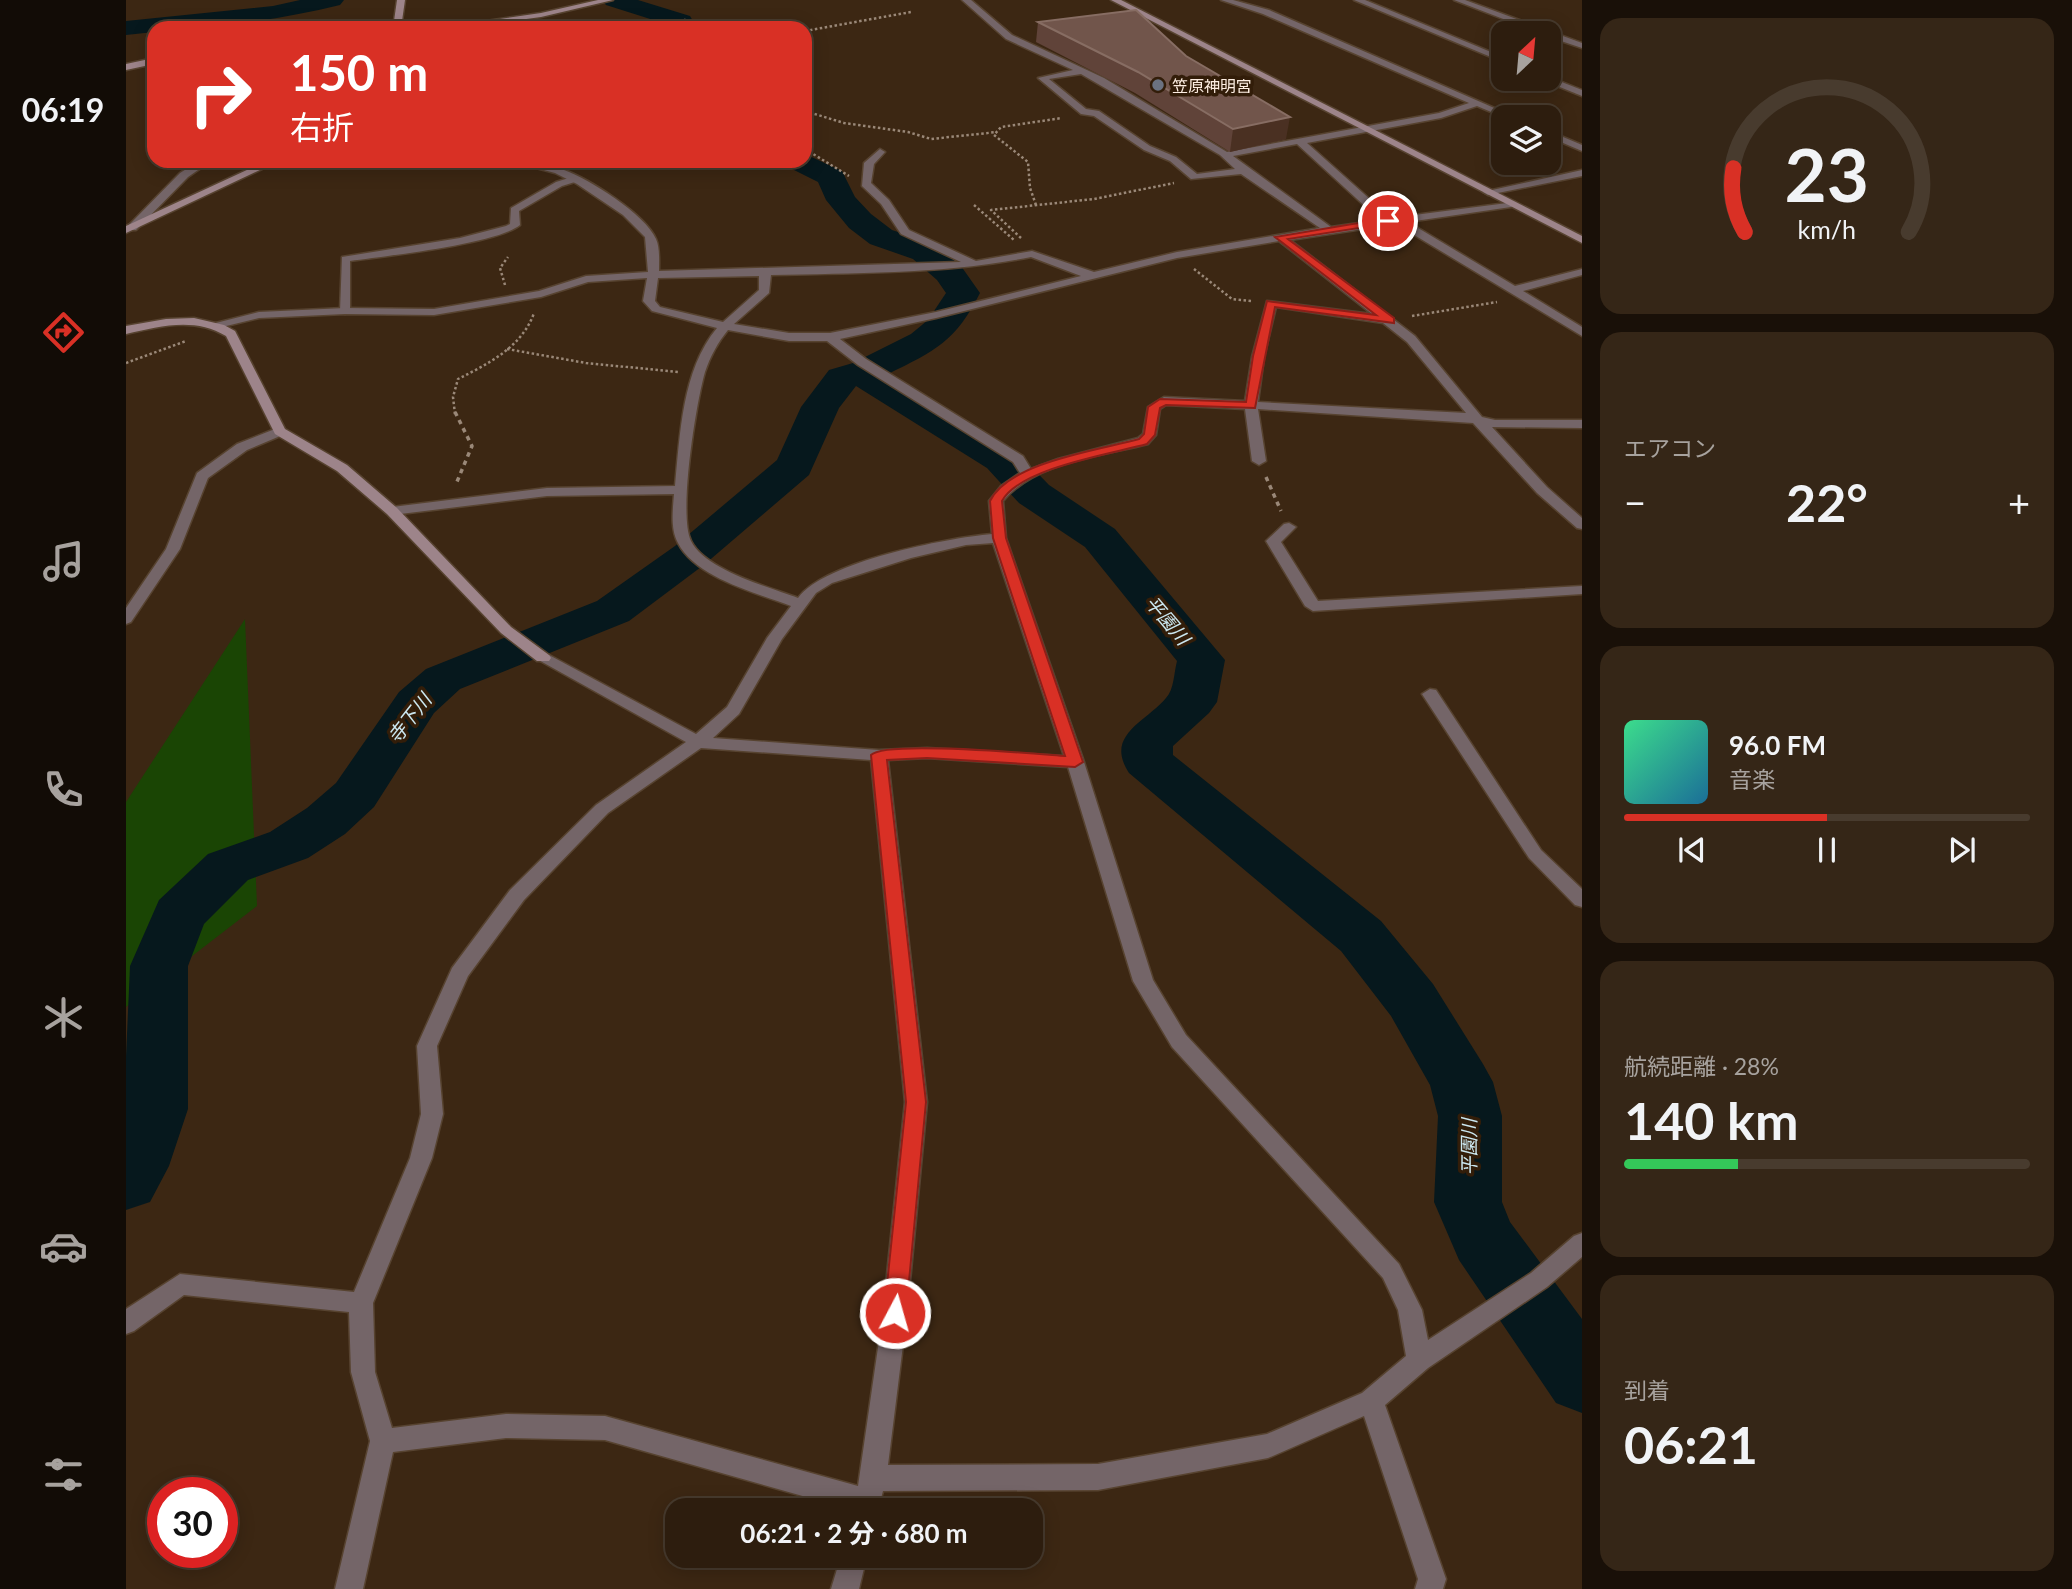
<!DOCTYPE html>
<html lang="ja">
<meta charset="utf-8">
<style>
:root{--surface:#2d1d0e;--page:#352617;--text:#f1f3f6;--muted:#a7a29e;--line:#483b2e;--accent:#d93025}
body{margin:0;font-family:Lato,"Noto Sans JP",sans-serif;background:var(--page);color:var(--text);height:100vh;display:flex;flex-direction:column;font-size:26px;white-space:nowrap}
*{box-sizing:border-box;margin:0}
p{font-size:23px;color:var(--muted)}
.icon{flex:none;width:38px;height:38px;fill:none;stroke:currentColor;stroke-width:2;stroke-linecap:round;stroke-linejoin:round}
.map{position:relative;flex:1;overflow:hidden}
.details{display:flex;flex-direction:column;gap:18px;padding:18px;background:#191008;width:490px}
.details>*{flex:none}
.hud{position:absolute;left:21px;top:21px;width:665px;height:147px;border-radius:21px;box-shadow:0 4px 18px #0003,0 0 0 2px var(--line);background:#d93025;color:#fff;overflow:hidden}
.needle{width:46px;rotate:26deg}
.controls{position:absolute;left:1365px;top:21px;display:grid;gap:14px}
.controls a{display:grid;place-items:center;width:70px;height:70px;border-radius:14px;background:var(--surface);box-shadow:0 4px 18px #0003,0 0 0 2px var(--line);font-size:35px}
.speed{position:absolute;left:21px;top:1477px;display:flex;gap:14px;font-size:35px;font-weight:700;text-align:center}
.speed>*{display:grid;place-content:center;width:91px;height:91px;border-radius:50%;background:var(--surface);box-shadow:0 4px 18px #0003,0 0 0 2px var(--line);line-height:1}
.speed .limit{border:10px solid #d22;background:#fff;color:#111}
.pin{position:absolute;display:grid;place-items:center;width:60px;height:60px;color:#fff;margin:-30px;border:4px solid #fff;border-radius:50%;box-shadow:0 2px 7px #0007}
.me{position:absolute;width:77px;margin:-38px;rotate:6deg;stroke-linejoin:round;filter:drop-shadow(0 0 5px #0008)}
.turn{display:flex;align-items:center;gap:24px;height:147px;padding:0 28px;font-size:32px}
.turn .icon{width:91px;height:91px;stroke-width:2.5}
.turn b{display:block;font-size:49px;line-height:60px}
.big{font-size:52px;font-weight:700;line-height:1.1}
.details .card{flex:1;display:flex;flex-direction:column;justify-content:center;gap:10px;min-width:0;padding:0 24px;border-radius:21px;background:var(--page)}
.details .dial{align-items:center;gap:0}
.dial svg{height:182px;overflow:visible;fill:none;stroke:var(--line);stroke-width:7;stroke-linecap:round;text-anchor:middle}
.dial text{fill:var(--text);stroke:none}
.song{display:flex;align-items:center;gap:21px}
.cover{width:84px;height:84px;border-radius:10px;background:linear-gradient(135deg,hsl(150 70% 55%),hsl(200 70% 35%))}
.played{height:7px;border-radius:4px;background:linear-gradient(90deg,var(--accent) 50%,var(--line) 50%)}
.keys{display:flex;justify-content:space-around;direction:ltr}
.heat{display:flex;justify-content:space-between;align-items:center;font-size:38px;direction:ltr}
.charge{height:10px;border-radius:5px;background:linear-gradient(90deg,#34c759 28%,var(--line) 0)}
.trip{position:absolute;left:539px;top:1498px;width:378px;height:70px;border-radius:21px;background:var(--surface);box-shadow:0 4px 18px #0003,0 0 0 2px var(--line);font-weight:700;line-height:70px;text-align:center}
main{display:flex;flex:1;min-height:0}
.tabs{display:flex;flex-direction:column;width:126px;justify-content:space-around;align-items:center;background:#120c06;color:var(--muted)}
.tabs .icon{width:49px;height:49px}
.tabs .active{color:var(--accent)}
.tabs b{font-size:32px;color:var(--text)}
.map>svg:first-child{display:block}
.green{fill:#1a4504}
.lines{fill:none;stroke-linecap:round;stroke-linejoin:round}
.river{fill:#06181d;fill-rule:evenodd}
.lane-casing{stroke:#574330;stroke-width:3}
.street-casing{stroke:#574330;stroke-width:3}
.secondary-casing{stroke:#574330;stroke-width:3}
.path-far1{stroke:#9a8878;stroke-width:2.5;stroke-dasharray:2.5 2.5;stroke-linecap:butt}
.path{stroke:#9a8878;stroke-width:3.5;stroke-dasharray:4.5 4.5;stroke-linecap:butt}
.lane{fill:#746568;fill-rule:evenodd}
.street{fill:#746568;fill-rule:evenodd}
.secondary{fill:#9d848a;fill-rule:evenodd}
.wall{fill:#604339}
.shaded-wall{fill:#4a3022}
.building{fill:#71554b;stroke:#876d63;stroke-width:2}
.route{fill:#d93025;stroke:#8d1f18;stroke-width:2}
.worship-dot{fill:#6b7280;stroke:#321d09;stroke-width:2.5}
.labels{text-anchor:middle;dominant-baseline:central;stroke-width:7;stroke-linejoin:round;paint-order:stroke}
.far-poi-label{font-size:16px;fill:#fdeee2;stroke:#321d09;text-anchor:start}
.water-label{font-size:19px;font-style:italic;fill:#cce8f1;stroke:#321d09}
</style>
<main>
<nav class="tabs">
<b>06:19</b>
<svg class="icon active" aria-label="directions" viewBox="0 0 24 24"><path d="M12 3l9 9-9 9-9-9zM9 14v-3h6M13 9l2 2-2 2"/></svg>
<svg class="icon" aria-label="music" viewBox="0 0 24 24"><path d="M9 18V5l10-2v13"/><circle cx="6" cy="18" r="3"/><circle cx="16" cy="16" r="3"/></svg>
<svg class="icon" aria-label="phone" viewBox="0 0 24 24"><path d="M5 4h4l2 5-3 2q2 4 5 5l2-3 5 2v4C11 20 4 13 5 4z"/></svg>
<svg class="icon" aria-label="climate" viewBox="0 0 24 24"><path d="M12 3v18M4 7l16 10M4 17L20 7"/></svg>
<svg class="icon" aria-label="car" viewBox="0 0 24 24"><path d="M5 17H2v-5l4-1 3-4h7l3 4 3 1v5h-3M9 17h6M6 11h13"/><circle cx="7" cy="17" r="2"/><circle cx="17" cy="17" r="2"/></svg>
<svg class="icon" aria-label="filters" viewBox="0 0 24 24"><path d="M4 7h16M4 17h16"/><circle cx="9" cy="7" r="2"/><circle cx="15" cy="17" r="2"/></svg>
</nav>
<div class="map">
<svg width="1456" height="1589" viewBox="0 0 1456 1589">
<rect width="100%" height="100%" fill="#3c2713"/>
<path class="green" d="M119 619 131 906 0 1007V802Z"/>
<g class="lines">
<g class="river">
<path d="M174 0H218L214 5C153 20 91 28 28 28V32L0 35V21L147 6Z"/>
<path d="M476 0H512L564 16 567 21 562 28H538L540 24 480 5Z"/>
<path d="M679 154 716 171 729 197 745 214 766 230 811 245 835 266 854 293C830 341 809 351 762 374L889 450 923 485 989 529 1099 660 1091 702 1083 713 1047 746V755L1255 921 1307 984 1357 1064 1367 1082 1376 1116V1202L1384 1222 1456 1319V1413L1430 1403 1333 1260 1308 1202 1312 1116 1304 1085 1265 1016 1215 951 1003 773C978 735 1020 722 1040 698 1048 690 1048 672 1051 661L959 547 893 503 861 468 730 386 713 408 683 475 579 564 503 621 334 689 308 713 248 807 219 834 182 858 122 880 78 924 62 966V1109L43 1166 24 1202 0 1210V1057L4 966 33 900 82 854 144 832 181 808 210 783 273 692 300 669 471 601 549 546 651 460 675 407 703 370 727 363 785 334 802 320 820 293 811 280 787 259 744 244 723 228 700 200 692 182 662 167 657 161H679Z"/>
</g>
<defs>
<path id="lane" d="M449 176 452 177V181L436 186 393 211 394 225C370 244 259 256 224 261V311L219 314 214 311 216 257 334 238 380 226 384 224 385 208 430 182Z"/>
<g id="street">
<path d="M836 0H845L886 35 978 78 1101 152 1313 113 1343 103 1137 14 1095 0H1107L1143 10 1389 117H1377L1351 106 1315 118 1181 143 1265 218 1389 202 1390 204 1385 207 1282 222 1389 286 1456 269V275L1397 291 1456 327V336L1270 224 1164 240 1289 336 1356 417 1369 420H1456V428L1366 427 1421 487 1456 518V529L1451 528 1411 493 1347 423 1132 409 1140 461 1133 465 1126 461 1119 409 1040 405 1034 409 1030 435 1022 444C975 456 909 462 877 501L880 538 958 762 1027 980 1060 1035 1273 1264 1296 1310 1302 1340 1405 1273 1448 1236 1456 1233V1257L1421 1287 1302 1368 1259 1405 1320 1579 1317 1589H1289L1292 1579 1238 1416 1142 1458 972 1490 757 1491 752 1510H726L479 1440 380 1438 267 1452 237 1589H209L244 1441 225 1372 223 1312 58 1295 8 1331 0 1334V1309L54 1274 228 1292 284 1158 295 1114 291 1046 326 968 384 890 470 805 560 742 409 658 411 655H423L570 734 601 707 641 638 665 606C631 593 570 578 552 543 544 529 547 509 548 494L421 496 266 515 259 511 266 507 421 488 549 486C554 434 556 370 591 328L526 311 517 301 521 278 462 282 415 297 308 315 219 314 133 318 92 328 86 324 133 312 219 308 308 309 413 291 460 276 522 272 519 237 497 215 451 184 429 173 384 161C403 161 420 163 438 170 463 179 519 214 530 239 534 248 533 261 533 271L835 262 775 234 755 204 736 186 738 163 754 149 759 152 748 164 745 183 763 200 783 230 850 261 906 251 968 272 1051 252 1194 228 1115 174 1065 179 1044 161 1018 150 968 116 955 114 912 78 947 70 880 39ZM955 74 1094 155 1109 169 1071 174 1050 157 1024 146 973 111 960 109 923 79ZM1171 144 1254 220 1205 227 1107 156ZM1153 241 1246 314 1141 301 1126 357 1119 401 1038 397 1022 407 1017 434 1012 438 932 459 905 469 897 456 740 359 714 339 810 318 1051 258ZM905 257 955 276 810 312 704 333H663L608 324 643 293 645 275C732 273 819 274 905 257ZM633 276V290L597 322 534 307 529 301 532 278ZM1150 307 1257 323 1281 342 1340 413 1132 402 1138 357ZM602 330 663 341H701L732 365 887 462 894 473 875 486 863 501 866 534C820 538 698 562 672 598 643 587 579 570 565 541 552 514 570 403 579 372 584 357 592 342 602 330ZM867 543 938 756 801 748 753 750 587 738 613 714 656 639 690 593 706 583 785 558 840 545ZM575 748 745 760 779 1102 757 1313 732 1486 479 1416 380 1414 266 1428 249 1372 247 1303 306 1158 317 1114 311 1046 342 976 398 900 482 813ZM801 758 942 767 1007 981 1046 1047 1257 1278 1272 1310 1280 1356 1236 1393 1141 1434 972 1464 762 1465 781 1313 801 1102 762 760Z"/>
<path d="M1228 0H1239L1377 57V62Z"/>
<path d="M1328 0H1339L1456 43V48L1423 37V33H1414Z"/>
<path d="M1423 77 1456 90V96L1419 81 1418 79Z"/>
<path d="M1423 131 1456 145V151L1423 137Z"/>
<path d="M73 161H85L62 177 10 230H2V226L54 173Z"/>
<path d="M1456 170V176L1362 195 1357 192Z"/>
<path d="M154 427 161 431 159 434 121 450 82 478 54 549 5 622 0 624V608L40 549 71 473 111 444Z"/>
<path d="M1163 523 1170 527 1155 542 1192 601 1456 586V594L1187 611 1179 606 1140 541 1158 524Z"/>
<path d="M1304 689 1310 690 1415 850 1456 889V907L1449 905 1403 858 1296 694Z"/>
<path d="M715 1556H741L733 1589H705Z"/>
</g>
<g id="secondary">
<path d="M271 0H279L275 28H267Z"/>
<path d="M472 0H487L415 17 335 28H313L415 13Z"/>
<path d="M985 0H995L1456 236V243Z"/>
<path d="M28 58V64L0 70V64Z"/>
<path d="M140 161H153L0 233V226Z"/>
<path d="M68 318 98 325 109 331 159 429 221 465 271 508 385 627 423 655 425 658 423 661H411L375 633 261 514 211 471 149 434 100 336C69 317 34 326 0 334V326L40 319Z"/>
</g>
</defs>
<use href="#lane" class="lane-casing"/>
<use href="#street" class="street-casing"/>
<use href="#secondary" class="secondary-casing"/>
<g class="path-far1">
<path d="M558 19 562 28"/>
<path d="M679 31 785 12"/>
<path d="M679 72 685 76 679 79"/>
<path d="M679 111 718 123 782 132 805 139 871 132"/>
<path d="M679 149 723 176"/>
<path d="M848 205 888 240"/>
<path d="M910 205 904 188 902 162 868 135 875 127 936 118"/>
<path d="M895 238 865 210 968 199 1048 183"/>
<path d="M1068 269 1106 299 1126 301"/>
<path d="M379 285 374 268 382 257"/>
<path d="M1286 316 1371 302"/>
<path d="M381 349 460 363 552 372"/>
<path d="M0 363 60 341"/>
<path d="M329 414 327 397 332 379C362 364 396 347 408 313"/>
</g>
<g class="path">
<path d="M329 412 346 446 330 484"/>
<path d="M1140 477 1155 511"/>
</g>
<use href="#lane" class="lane"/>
<use href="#street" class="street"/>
<use href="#secondary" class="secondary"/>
</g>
<path class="wall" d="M912 22 1060 56 1160 139 1104 152 1009 93 910 42Z"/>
<path class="shaded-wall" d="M1164 117 1160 139 1104 152 1107 129Z"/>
<path class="building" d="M1010 10 1060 56 1164 117 1107 129 1012 72 912 22Z"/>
<path class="route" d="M1262 218 1265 219V223L1162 239 1268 318V323L1149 307 1129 408 1040 405 1034 408 1029 435 1021 444C985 454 894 468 876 501L880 538 957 762 949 767 801 758 761 760 800 1102 780 1313 777 1320 769 1322 761 1320 758 1313 780 1102 745 755C759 740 911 754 939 756L867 538 864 501C883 462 973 450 1013 439L1018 434 1022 407 1034 399 1120 402 1127 356 1141 301 1250 315 1149 237Z"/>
<circle class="worship-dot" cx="1032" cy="85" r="7"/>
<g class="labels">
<g class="far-poi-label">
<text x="1046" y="85">笠原神明宮</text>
</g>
<g class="water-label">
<text transform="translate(1042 620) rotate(50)">平園川</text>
<text transform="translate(283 718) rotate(-52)">寺下川</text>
<text transform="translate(1342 1147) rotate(-90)">平園川</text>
</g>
</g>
</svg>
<div class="controls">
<a><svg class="needle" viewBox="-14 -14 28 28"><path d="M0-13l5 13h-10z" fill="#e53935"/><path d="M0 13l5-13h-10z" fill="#a7a29e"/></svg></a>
<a><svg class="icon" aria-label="layers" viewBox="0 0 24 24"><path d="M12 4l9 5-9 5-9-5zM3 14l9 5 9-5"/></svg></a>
</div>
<div class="speed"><div class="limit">30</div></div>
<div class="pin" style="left:1262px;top:221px;background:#d93025"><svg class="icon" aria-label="arrive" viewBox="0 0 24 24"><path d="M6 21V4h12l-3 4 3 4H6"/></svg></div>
<svg class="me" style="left:769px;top:1313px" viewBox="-20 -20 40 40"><circle r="17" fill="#d93025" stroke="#fff" stroke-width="3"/><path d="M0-11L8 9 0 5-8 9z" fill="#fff"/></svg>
<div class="trip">06:21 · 2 分 · 680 m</div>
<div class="hud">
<div class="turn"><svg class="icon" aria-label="right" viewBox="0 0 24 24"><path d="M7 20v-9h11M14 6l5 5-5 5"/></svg><div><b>150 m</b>右折</div></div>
</div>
</div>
<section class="details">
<div class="card dial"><svg viewBox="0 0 100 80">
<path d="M14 69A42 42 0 1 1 86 69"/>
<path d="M14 69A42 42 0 0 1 9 41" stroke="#d93025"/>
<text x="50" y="56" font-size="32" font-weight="700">23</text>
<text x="50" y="72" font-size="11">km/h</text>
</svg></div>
<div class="card"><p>エアコン</p>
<div class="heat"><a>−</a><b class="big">22°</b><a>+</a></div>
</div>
<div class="card">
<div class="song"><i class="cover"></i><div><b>96.0 FM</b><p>音楽</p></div></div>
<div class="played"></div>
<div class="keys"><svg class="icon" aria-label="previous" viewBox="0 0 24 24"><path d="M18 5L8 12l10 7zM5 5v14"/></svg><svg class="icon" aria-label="pause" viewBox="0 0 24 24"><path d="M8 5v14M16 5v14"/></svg><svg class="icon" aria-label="next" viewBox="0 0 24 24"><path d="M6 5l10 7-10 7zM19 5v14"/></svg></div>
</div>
<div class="card"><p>航続距離 · 28%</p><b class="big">140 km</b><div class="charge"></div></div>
<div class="card"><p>到着</p><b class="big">06:21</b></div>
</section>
</main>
